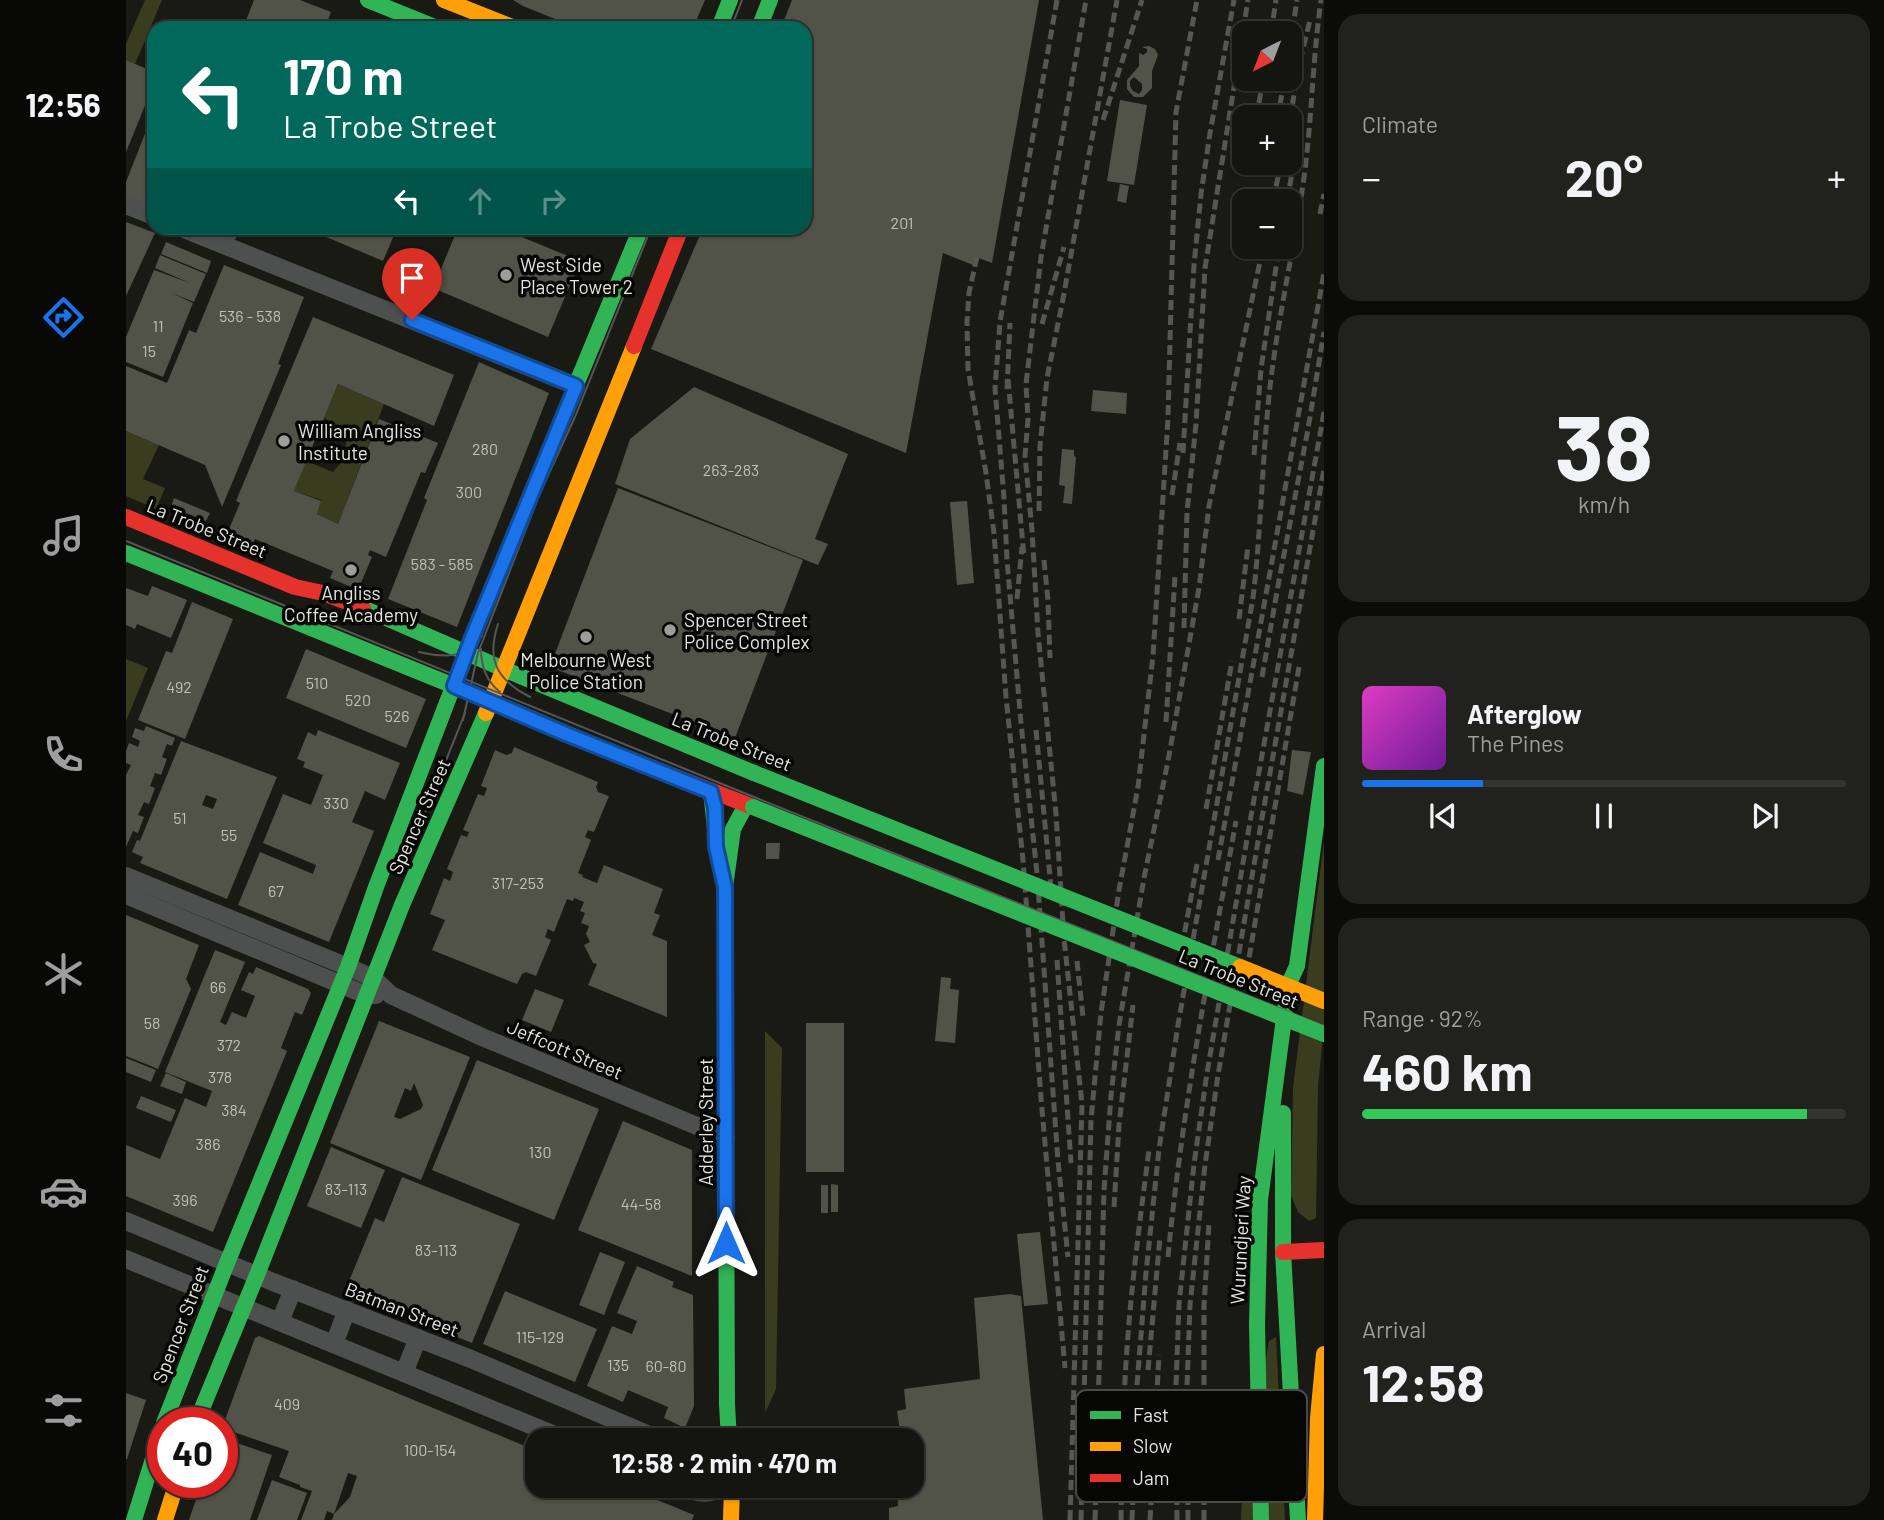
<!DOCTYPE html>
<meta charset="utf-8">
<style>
:root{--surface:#141410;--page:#21211e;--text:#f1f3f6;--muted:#9d9e9f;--line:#333330;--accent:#1a73e8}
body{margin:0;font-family:Barlow,sans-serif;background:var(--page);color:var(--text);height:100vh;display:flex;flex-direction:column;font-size:26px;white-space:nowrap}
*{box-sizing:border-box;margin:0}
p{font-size:23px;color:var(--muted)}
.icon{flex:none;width:38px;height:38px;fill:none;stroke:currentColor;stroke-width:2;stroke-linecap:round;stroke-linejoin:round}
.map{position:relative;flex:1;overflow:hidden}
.side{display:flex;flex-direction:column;gap:14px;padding:14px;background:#0b0b09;width:560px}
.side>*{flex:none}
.hud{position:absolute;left:21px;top:21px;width:665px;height:214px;border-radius:21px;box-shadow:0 2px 5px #0004,0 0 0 2px var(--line);background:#00695c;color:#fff;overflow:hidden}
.needle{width:46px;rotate:222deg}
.tools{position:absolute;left:1106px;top:21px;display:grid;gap:14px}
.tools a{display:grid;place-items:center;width:70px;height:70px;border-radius:14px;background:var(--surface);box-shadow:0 2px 5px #0004,0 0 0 2px var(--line);font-size:35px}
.speed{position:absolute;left:21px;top:1407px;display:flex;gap:14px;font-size:35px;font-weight:700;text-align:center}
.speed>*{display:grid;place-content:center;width:91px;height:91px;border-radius:50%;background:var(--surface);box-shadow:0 2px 5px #0004,0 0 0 2px var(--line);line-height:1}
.speed .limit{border:10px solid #d22;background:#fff;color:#111}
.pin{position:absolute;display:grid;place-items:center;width:60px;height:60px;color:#fff;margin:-72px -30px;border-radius:50% 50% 50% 0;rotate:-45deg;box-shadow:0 0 7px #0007}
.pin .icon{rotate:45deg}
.me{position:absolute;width:77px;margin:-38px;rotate:0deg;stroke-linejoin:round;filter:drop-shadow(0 0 5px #0008)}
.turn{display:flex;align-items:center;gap:24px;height:147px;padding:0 21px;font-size:32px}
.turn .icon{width:91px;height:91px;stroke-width:2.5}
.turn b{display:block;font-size:49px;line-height:60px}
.lanes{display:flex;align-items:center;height:66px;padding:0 21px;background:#0003;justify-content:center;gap:35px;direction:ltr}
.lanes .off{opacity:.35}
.big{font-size:52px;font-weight:700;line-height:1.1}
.side .tile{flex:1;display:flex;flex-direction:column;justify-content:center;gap:10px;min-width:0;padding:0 24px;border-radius:21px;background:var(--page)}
.side .dial{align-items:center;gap:0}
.dial b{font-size:91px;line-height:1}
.song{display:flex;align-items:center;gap:21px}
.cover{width:84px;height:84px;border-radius:10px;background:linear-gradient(135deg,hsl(310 70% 55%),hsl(280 70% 35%))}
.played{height:7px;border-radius:4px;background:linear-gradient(90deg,var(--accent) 25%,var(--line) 25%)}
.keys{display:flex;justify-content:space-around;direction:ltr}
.heat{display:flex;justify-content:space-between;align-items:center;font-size:38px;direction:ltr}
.charge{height:10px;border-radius:5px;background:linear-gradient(90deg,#34c759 92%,var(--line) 0)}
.trip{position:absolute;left:399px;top:1428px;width:399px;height:70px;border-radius:21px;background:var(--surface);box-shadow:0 2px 5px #0004,0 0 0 2px var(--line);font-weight:700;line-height:70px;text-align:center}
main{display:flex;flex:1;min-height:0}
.menu{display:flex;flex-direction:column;width:126px;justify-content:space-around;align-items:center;background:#080806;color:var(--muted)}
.menu .icon{width:49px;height:49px}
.menu .selected{color:var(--accent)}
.menu b{font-size:32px;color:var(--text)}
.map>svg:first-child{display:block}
.green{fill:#3a3c20}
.building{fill:#515248;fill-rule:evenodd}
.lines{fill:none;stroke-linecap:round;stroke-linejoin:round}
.street{stroke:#4e4f4f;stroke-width:18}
.fast{stroke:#30b455;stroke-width:16}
.slow{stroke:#ff9f0a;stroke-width:16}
.jam{stroke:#e5322d;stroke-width:16}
.tram{stroke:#565655;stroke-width:2}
.rail{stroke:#565655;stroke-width:5;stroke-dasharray:10 5;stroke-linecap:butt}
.fast-bridge{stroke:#30b455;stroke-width:16}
.slow-bridge{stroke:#ff9f0a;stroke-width:16}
.route-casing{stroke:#114b97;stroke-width:18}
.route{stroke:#1a73e8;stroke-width:12}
.poi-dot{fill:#9d9e97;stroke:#060704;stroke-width:2.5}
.labels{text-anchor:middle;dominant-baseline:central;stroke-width:7;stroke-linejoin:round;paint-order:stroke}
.number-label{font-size:16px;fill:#bfc0b8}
.poi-label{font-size:19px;fill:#e4e5dd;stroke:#060704;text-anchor:start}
.street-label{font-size:19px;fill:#e4e5dd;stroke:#060704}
.key{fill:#060704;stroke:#494a45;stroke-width:2}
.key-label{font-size:19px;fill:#e4e5dd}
</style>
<main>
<nav class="menu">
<b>12:56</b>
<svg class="icon selected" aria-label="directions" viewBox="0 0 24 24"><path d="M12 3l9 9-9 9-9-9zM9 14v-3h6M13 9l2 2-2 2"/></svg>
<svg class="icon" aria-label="music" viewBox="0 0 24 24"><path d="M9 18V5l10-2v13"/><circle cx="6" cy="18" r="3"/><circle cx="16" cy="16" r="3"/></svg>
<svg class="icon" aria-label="phone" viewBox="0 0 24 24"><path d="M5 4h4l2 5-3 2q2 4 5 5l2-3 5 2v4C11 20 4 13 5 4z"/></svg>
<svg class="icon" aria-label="climate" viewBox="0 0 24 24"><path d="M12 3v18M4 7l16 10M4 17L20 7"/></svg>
<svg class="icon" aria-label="car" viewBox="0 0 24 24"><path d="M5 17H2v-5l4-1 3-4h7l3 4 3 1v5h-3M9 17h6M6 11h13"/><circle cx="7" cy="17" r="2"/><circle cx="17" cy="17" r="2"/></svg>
<svg class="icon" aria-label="filters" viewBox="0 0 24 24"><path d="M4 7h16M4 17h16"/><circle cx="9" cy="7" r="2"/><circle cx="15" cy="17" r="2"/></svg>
</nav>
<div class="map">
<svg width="1198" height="1520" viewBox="0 0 1198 1520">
<rect width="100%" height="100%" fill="#1a1a15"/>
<g class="green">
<path d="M19 0H36L9 64 0 60V44Z"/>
<path d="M212 384 258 404 212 524 191 514 195 500 168 491 180 461 207 472 217 460 221 439 206 427 207 423 198 418Z"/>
<path d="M0 431 33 445 17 479 39 488 30 509 0 496Z"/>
<path d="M0 659 22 668 0 721Z"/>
<path d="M1198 841V1026L1192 1086 1190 1218 1183 1221 1172 1212 1165 1195 1167 1088Z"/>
<path d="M639 1031 656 1048 650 1389 639 1413Z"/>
<path d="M1150 1337 1159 1520H1115L1117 1476 1143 1341Z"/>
</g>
<g class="building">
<path d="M128 0H174L205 12 199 28H117Z"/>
<path d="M387 0H579L567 28H451L397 6Z"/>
<path d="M666 0H913L866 263 850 257 847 265 817 253 780 453 525 349 577 228H679V139L682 130 679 128V28H655Z"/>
<path d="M1023 46 1029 49 1032 55 1026 71V88L1017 97H1008L1001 89V80L1013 66V53L1017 55 1021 52V49L1016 47ZM1008 77 1016 84V90L1013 94 1007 91 1004 86V81Z"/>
<path d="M0 60 28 72V92L25 91 0 152Z"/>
<path d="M994 100 1021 105 1008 185 981 181Z"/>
<path d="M28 111V208L0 196V182Z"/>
<path d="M994 184 1003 186 1000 203 991 201Z"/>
<path d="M0 222 29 233 0 296Z"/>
<path d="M77 228H114L109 240Z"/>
<path d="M179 228H271L257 261Z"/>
<path d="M332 228H374L454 261 422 337 307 288Z"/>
<path d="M40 242 85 261 81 273 35 254Z"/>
<path d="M34 255 80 274 68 302 46 293 67 303 37 377 0 362V337L28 270 64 283 29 268Z"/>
<path d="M98 265 178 297 152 364 155 365 96 507 79 465 0 431V366L41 383 63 330 70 333Z"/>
<path d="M187 317 328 375 308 426 212 384 168 491 195 501 191 514 212 524 253 419 312 443 299 473 295 472 260 557 244 550 242 555 246 557 232 590 204 578 207 571 129 539 127 544 101 534 114 503 110 501Z"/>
<path d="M353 362 423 393 331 627 262 599 301 500 298 498Z"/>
<path d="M568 387 722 454 689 539 702 544 692 565 489 484 504 439Z"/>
<path d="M967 390 1001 393 1000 414 965 411Z"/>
<path d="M936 449 948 450V456L950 457 946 504 937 503 939 486 933 485Z"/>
<path d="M492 488 677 560 609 738 424 667Z"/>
<path d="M48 498 84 513 80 521 45 507Z"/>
<path d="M841 501 848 583 831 585 824 502Z"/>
<path d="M26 586 61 600 45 638 11 624 9 629 0 625V588L22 596Z"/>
<path d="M66 602 107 619 59 739 12 720 40 651 46 653Z"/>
<path d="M180 649 300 699 280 748 160 698Z"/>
<path d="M20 726 49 738 46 746 41 744 36 757 41 759 35 775 29 773 24 786 29 788 23 804 18 802 12 815 18 817 12 833 7 831 0 847V775L5 765 0 763V751L3 743 12 747 14 741 6 737 9 728 18 731Z"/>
<path d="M192 730 274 763 259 800 239 791 226 822 248 831 203 942 112 905 134 852 187 874 190 865 137 843 157 794 185 805 197 775 177 767 179 762 171 759 182 732 190 736Z"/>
<path d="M55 741 151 777 101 899 14 863 17 857 6 852 11 840 14 841ZM80 795 91 799 87 809 76 805Z"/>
<path d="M388 747 472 782 470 787 472 792 483 796 468 832 462 830 459 837 465 840 452 873 457 875 456 877 471 883 478 865 537 889 528 913 534 915 526 935 541 941V1017L462 985 471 964 467 963 458 945 464 942 460 934 463 926 455 923 459 913 454 911 458 902 448 898 447 901 441 899 428 932 422 929 419 937 425 940 410 976 400 972 396 974 391 984 306 950 319 920 304 914 318 878 324 881 327 872 321 869 335 835 341 837 343 832 337 830 352 794 358 796 361 788 355 786 369 750 380 755 386 753Z"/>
<path d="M1166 750 1185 752 1177 795 1161 791Z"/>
<path d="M640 843H654L653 859H640Z"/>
<path d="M0 915 73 945 60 979 65 989 32 1069 0 1056Z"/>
<path d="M89 950 119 962 94 1022 100 1025 106 1012 120 1018 129 996 115 990 123 972 127 974 130 967 182 989 185 993 176 1015 169 1012 155 1048 161 1051 87 1232 0 1196V1145L34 1159 59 1098 80 1107 86 1091 39 1072Z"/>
<path d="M815 977 825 978 824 989 833 990 829 1043 809 1041Z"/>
<path d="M409 989 438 1000 425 1032 396 1020Z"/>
<path d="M253 1021 344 1057 295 1180 204 1143ZM288 1083 297 1105 295 1109 274 1119 268 1117 279 1088 285 1091Z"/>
<rect x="680" y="1023" width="38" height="149"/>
<path d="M0 1058 30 1070 25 1082 0 1072Z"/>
<path d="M351 1060 473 1109 428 1220 306 1170Z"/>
<path d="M40 1073 60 1082 56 1094 34 1086Z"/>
<path d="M15 1096 50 1110 45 1122 10 1108Z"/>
<path d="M497 1121 566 1150V1276L452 1230Z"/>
<path d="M205 1147 259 1170 235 1228 181 1206Z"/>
<path d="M276 1177 394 1224 346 1343 219 1291 249 1218 258 1222Z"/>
<path d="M705 1184 712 1185V1212H705Z"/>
<rect x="695" y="1185" width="7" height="28"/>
<path d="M914 1232 922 1304 898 1306 891 1234Z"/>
<path d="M474 1252 499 1262 478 1315 453 1305Z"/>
<path d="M511 1266 548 1282 546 1287 567 1295 568 1406 559 1428 538 1418 542 1407 502 1390 497 1402 461 1386 486 1326 506 1334 511 1321 491 1313Z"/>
<path d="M379 1291 471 1329 449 1382 357 1344Z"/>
<path d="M884 1294 895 1296 917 1520H763V1508L772 1506 771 1486H786V1440H767L766 1432 774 1431 771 1411 780 1409 778 1389 854 1379 848 1298Z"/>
<path d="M133 1336 411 1451V1486H497L568 1515 566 1520H206L208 1514 224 1497 231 1476 222 1473 208 1514 201 1511 198 1520H175L186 1491 174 1487V1485L153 1477 163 1451 96 1428 129 1338Z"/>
<path d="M0 1393 20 1400 1 1459H0Z"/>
<path d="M96 1438 146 1455 124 1520H63L76 1482H96Z"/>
<path d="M146 1480 181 1493 171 1520H131Z"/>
</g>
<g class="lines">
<g class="street">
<path d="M0 205 28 216"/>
<path d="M55 228 450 386"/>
<path d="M0 876 222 967 247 978 265 995 356 1037 600 1138"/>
<path d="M0 895 240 995H250"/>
<path d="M0 1221 147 1282 345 1359 535 1440"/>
<path d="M0 1259 441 1440"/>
<path d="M154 1322 167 1289"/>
<path d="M208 1344 221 1310"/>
<path d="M278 1373 292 1338"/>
<path d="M552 1486C576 1496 582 1494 606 1486"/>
</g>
<g class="fast">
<path d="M242 0 311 28"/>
<path d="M593 28 604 0"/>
<path d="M633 28 644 0"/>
<path d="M445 397 515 228"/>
<path d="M0 553 328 686 473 747"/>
<path d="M237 608 394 676 628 773"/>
<path d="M585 792 593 863"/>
<path d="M1157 1113V1252L1172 1520"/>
<path d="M38 1423 101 1263 222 967 250 887 345 640 376 565"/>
<path d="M70 1423 131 1275 276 905 360 713"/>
<path d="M603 1440 601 1404 599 887 607 829 620 805"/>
<path d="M8 1520 37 1427"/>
<path d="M1135 1520 1131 1325 1134 1200 1160 1003 1165 979 1171 966 1198 766"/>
</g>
<g class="slow">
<path d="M318 0 389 28"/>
<path d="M360 713 508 346"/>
<path d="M39 1520 51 1482"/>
<path d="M605 1520 606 1486"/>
<path d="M1189 1520 1192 1418 1198 1354"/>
</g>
<g class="jam">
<path d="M508 346 555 228"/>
<path d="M0 517 169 587 197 593 237 608"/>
<path d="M376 565 445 397"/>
<path d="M473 747 627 807"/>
<path d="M1157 1252 1198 1250"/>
</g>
<g class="tram">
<path d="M605 28 616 0"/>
<path d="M0 541 628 797 1198 1026"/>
<path d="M372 624C360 660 371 680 404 697"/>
<path d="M355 649C355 667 360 681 374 692"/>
<path d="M293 652C320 658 337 659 356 636"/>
<path d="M337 720 352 653 414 493 449 417 525 228"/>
<path d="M284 850 339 713"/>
</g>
<g class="rail">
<path d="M931 0 874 322 869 388 878 498 881 560 895 723 911 873 932 1161 942 1257"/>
<path d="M1145 33 1150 0"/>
<path d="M1164 46 1171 0"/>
<path d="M1133 103 1137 79"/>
<path d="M1154 105 1158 79"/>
<path d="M977 120 1016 0"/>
<path d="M1164 120 1172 69 1184 20"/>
<path d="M1147 201 1155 163"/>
<path d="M1161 201 1175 122"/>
<path d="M1194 214 1198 194"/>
<path d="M851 257 843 293 841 322 842 369 860 473 868 533 880 697 897 860 915 1098 939 1368"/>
<path d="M916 324 938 247"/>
<path d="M882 379 898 557"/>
<path d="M881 389 884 323"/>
<path d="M1057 453 1068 265 1075 194 1084 133 1108 0"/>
<path d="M1128 455 1135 369 1153 247"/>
<path d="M1046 495 1054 443"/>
<path d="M913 511 914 446 921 378 937 299 991 0"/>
<path d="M918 560 922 601 924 658"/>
<path d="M891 599 896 547"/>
<path d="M1113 619 1122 546"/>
<path d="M1058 628 1061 512 1070 424 1079 268 1122 0"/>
<path d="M1136 677 1152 586 1182 429 1198 332"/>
<path d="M1040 722 1049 576"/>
<path d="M910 730 926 898"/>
<path d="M1080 809 1106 661"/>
<path d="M1092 860 1198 273"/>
<path d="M1056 947 1071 864"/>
<path d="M931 960 945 1163"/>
<path d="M951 961 957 1017"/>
<path d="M1118 987 1173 667"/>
<path d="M988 1207 993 1125 1007 1005"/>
<path d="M1042 1257C1056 1110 1084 966 1110 821"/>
<path d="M1022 1370 1034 1237"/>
<path d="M944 1520 956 1104 938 939 930 814 912 633 906 530 899 456 902 419 900 384 915 257 960 0"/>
<path d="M955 1520 965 1120 975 1013 993 890 1012 787 1027 656 1042 418 1050 112 1071 0"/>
<path d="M969 1520 978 1190 985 1096 993 1025 1018 878 1042 761 1073 588 1083 506 1137 247"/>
<path d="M995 1520C996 1473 996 1427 999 1380 1003 1303 1013 1227 1023 1150"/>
<path d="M1006 1520 1011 1385 1020 1273 1033 1149 1052 1025 1127 598C1135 531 1136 464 1143 396 1151 320 1169 246 1179 170 1186 113 1187 56 1195 0"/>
<path d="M1024 1520 1033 1355"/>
<path d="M1051 1520 1050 1386 1053 1304 1068 1164 1081 1073 1125 816 1198 412"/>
<path d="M1062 1520 1061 1387 1064 1305 1079 1165 1092 1075 1136 818 1198 469"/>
<path d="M1078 1520V1306L1083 1223"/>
</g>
<g class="fast-bridge">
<path d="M628 773 1114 967"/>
<path d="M627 807 1198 1034"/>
</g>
<path class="slow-bridge" d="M1114 967 1198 1001"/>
</g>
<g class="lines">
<defs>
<path id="route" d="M286 320 450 386 345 640 328 686 440 734 585 792 589 808 590 847 599 887 600 1243"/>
</defs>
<use href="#route" class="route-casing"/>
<use href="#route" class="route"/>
</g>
<g class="poi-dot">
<circle cx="380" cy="275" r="7"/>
<circle cx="158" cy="441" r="7"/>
<circle cx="225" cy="570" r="7"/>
<circle cx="544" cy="630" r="7"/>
<circle cx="460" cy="637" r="7"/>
</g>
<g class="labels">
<g class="number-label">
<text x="776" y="222">201</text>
<text x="124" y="315">536 - 538</text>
<text x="32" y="325">11</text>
<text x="23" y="350">15</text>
<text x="359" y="448">280</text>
<text x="605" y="469">263-283</text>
<text x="343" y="491">300</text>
<text x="316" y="563">583 - 585</text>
<text x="191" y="682">510</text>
<text x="53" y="686">492</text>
<text x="232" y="699">520</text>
<text x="271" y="715">526</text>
<text x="210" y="802">330</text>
<text x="54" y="817">51</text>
<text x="103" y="834">55</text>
<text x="392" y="882">317-253</text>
<text x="150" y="890">67</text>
<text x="92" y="986">66</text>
<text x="26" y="1022">58</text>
<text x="103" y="1044">372</text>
<text x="94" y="1076">378</text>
<text x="108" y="1109">384</text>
<text x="82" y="1143">386</text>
<text x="414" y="1151">130</text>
<text x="220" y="1188">83-113</text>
<text x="59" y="1199">396</text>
<text x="515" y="1203">44-58</text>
<text x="310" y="1249">83-113</text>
<text x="414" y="1336">115-129</text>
<text x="492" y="1364">135</text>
<text x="540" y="1365">60-80</text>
<text x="161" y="1403">409</text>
<text x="304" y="1449">100-154</text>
</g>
<g class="poi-label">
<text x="394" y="264">West Side<tspan x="394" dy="22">Place Tower 2</tspan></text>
<text x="172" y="430">William Angliss<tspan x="172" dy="22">Institute</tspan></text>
<text x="225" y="592" text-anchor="middle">Angliss<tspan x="225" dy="22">Coffee Academy</tspan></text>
<text x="558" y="619">Spencer Street<tspan x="558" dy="22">Police Complex</tspan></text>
<text x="460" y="659" text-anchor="middle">Melbourne West<tspan x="460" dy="22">Police Station</tspan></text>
</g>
<g class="street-label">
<text transform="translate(81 528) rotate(22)">La Trobe Street</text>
<text transform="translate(606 741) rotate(22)">La Trobe Street</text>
<text transform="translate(293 816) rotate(-66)">Spencer Street</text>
<text transform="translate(1113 978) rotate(22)">La Trobe Street</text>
<text transform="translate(439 1049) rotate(23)">Jeffcott Street</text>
<text transform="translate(579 1122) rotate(-90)">Adderley Street</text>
<text transform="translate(1114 1240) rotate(-87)">Wurundjeri Way</text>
<text transform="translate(276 1309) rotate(21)">Batman Street</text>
<text transform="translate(54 1324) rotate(-69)">Spencer Street</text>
</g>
</g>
<rect x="950" y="1390" width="231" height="112" rx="10" class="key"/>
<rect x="964" y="1411" width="31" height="8" fill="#30b455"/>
<rect x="964" y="1442" width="31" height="9" fill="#ff9f0a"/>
<rect x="964" y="1474" width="31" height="8" fill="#e5322d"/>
<g class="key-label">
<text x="1007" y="1422">Fast</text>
<text x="1007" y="1453">Slow</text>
<text x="1007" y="1485">Jam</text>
</g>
</svg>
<div class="tools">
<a><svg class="needle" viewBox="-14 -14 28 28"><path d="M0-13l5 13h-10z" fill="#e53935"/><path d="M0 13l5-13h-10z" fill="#9d9e9f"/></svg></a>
<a>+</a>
<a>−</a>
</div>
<div class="speed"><div class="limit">40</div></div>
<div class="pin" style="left:286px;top:320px;background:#d93025"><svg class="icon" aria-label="arrive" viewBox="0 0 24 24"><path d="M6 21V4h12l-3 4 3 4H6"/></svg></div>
<svg class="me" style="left:600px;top:1243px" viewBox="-20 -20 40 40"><path d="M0-17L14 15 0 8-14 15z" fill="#1a73e8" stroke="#fff" stroke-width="4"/></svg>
<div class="trip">12:58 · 2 min · 470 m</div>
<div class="hud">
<div class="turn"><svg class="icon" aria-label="left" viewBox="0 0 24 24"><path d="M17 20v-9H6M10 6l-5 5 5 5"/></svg><div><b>170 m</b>La Trobe Street</div></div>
<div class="lanes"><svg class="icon" aria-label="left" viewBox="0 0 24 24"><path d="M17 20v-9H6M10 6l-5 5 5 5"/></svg><svg class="icon off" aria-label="ahead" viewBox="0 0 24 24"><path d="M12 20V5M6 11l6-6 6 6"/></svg><svg class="icon off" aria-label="right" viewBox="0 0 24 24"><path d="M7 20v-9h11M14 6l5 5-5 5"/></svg></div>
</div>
</div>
<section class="side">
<div class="tile"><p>Climate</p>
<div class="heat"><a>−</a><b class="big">20°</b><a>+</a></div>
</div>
<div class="tile dial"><b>38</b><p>km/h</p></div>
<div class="tile">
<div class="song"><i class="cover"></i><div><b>Afterglow</b><p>The Pines</p></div></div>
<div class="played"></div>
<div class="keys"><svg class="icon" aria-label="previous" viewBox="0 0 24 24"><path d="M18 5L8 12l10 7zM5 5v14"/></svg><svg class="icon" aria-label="pause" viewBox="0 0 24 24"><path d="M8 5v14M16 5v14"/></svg><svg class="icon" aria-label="next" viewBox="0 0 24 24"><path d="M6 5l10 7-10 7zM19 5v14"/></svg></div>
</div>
<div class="tile"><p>Range · 92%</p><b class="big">460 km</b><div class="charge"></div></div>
<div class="tile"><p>Arrival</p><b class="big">12:58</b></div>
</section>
</main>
